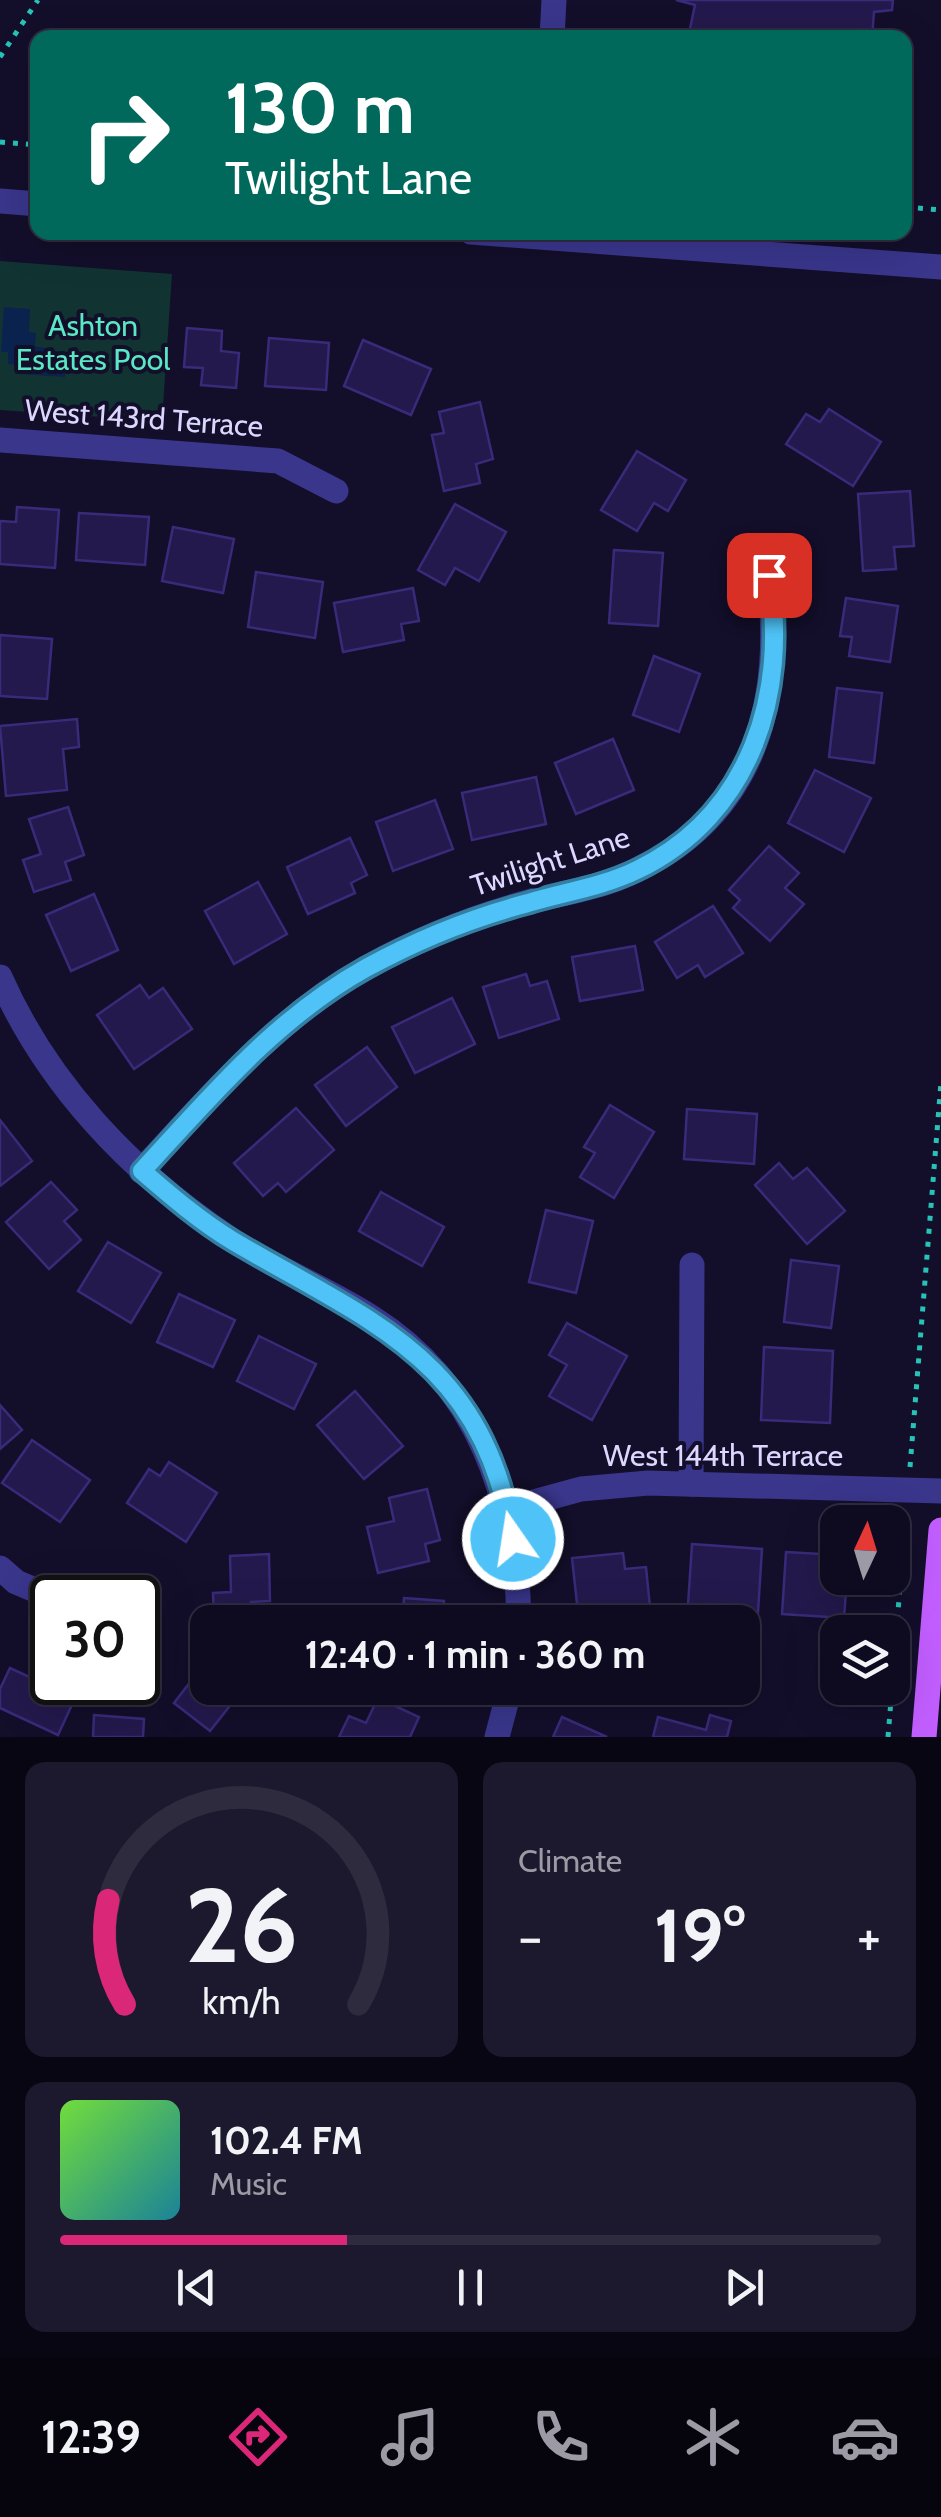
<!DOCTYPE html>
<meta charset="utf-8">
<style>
:root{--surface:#0e0a20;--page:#1c182d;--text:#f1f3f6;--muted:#9b9aa5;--line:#2e2b3e;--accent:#db2777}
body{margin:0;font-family:Cabin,sans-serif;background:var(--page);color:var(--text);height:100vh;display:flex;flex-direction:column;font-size:38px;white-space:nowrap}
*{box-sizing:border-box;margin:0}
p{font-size:32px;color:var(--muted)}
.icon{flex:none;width:55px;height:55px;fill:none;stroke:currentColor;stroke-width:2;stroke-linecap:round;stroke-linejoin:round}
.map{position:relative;height:1737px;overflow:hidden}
.details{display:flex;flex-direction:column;gap:25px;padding:25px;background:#080612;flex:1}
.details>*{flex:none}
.guide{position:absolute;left:30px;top:30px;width:882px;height:210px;border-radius:20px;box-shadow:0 10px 40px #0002,0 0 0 2px var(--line);background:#00695c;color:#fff;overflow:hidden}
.needle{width:65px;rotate:4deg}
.controls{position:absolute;left:820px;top:1505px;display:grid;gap:20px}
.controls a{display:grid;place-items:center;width:90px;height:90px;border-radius:20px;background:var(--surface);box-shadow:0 10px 40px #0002,0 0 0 2px var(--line);font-size:50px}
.speed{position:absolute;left:30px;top:1575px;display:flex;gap:20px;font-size:50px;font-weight:700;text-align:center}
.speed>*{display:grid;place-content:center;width:130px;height:130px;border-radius:50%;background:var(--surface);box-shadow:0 10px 40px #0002,0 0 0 2px var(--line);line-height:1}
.speed .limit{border:5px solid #111;border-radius:15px;background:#fff;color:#111}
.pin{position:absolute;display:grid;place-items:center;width:85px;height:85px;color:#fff;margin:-42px;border-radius:20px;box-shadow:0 5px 15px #0006}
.me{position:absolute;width:110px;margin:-55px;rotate:347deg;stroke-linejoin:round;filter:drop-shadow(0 0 8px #0008)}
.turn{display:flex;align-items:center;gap:35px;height:210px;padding:0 30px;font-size:45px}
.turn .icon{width:130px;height:130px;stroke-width:2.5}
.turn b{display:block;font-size:70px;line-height:85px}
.big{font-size:75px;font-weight:700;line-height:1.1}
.details .tile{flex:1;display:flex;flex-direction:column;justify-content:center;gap:15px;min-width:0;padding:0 35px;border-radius:20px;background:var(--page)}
.details .dial{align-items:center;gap:0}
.dial svg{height:260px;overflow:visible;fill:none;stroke:var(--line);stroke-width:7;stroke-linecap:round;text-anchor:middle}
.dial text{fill:var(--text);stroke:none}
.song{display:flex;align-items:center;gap:30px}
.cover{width:120px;height:120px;border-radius:15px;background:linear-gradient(135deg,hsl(100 70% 55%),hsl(190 70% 35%))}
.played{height:10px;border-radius:5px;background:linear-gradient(90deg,var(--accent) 35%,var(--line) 35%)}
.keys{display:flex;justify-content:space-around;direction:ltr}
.heat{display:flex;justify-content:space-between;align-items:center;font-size:55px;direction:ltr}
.details .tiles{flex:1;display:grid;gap:25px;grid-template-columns:1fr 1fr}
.tile:last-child{grid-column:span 2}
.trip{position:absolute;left:190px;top:1605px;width:570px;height:100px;border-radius:20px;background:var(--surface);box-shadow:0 10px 40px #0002,0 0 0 2px var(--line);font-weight:700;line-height:100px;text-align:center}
.dock{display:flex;height:160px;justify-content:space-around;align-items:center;background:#06040d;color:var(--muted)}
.dock .icon{width:70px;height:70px}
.dock .active{color:var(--accent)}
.dock b{font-size:45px;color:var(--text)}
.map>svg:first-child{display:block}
.green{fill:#113433}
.water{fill:#09234e}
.building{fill:#23194c;stroke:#392a7a;stroke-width:2.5}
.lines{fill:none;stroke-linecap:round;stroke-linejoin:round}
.path{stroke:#27c3b8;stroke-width:5;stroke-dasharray:5 8;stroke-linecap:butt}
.minor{stroke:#39368c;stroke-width:25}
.major{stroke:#c25eff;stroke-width:25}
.route-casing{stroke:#337fa1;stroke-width:25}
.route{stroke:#4fc3f7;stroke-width:18}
.labels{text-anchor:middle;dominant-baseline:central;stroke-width:8;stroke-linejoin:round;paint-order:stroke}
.park-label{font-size:30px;fill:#5ae8c4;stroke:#130e2a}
.street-label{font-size:30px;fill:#dcd7ff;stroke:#130e2a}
</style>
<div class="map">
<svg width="941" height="1737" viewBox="0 0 941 1737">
<rect width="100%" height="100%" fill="#130e2a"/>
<path class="green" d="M0 261 172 274 162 421 0 410Z"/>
<path class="water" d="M4 307 30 309 29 332 36 333 35 346 67 353 65 377 19 374V365L8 364V352H1Z"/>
<g class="building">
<path d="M676 0H893L892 10 874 12 872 38H688L695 5Z"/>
<path d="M187 328 222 331 221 351 239 353 236 388 201 385 203 368 184 367Z"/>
<path d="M269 338 329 343 326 390 265 386Z"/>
<path d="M363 340 431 369 411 415 344 386Z"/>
<path d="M480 402 493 459 476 464 480 483 444 491 432 435 444 433 439 412Z"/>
<path d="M829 409 881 442 853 486 786 444 806 414 820 422Z"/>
<path d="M637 451 686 480 668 511 654 503 637 531 601 510Z"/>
<path d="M910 491 914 546 894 547 896 569 863 571 858 494Z"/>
<path d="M455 504 506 532 479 581 455 568 445 585 418 570Z"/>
<path d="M17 507 59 510 55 568 0 564V521L16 522Z"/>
<path d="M79 513 149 517 145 565 76 560Z"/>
<path d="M173 527 234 539 223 593 162 581Z"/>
<path d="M614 550 663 553 658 626 609 623Z"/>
<path d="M256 572 323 582 315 638 248 627Z"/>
<path d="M413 588 419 621 401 624 404 640 343 652 334 603Z"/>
<path d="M846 598 898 606 890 662 849 656 852 637 840 636Z"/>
<path d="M0 635 52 639 47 699 0 696Z"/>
<path d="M654 656 700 674 679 732 633 715Z"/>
<path d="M837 688 882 693 874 763 829 757Z"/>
<path d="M77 719 79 747 63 749 67 790 6 796 0 726Z"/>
<path d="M613 739 634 790 576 814 555 763Z"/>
<path d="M815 770 871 798 844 852 788 823Z"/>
<path d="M536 777 546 824 472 840 462 793Z"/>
<path d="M435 800 453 849 393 871 376 822Z"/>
<path d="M68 807 84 855 65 862 71 880 34 892 23 860 41 854 29 819Z"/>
<path d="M350 838 367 875 351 883 355 893 308 914 287 867Z"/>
<path d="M769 846 799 873 785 888 804 904 770 941 733 908 740 900 729 890Z"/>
<path d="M258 882 287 934 234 964 205 911Z"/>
<path d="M94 894 118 950 71 971 46 915Z"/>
<path d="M713 906 743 953 705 977 698 965 677 978 655 942Z"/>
<path d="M635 946 643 990 580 1001 572 957Z"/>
<path d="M526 974 530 986 547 981 559 1019 499 1038 483 987Z"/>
<path d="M140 985 149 998 163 988 192 1029 134 1069 97 1015Z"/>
<path d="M452 998 475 1044 415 1073 392 1027Z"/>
<path d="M367 1047 397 1087 346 1126 315 1085Z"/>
<path d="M610 1105 654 1132 614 1198 580 1177 595 1153 584 1147Z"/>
<path d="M296 1108 334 1150 286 1192 278 1183 263 1196 234 1163Z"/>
<path d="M687 1109 757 1114 754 1164 684 1159Z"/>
<path d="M0 1120 32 1161 0 1186Z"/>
<path d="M779 1163 793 1179 807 1168 845 1211 807 1244 755 1185Z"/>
<path d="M51 1182 77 1210 64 1221 81 1240 49 1269 6 1222Z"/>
<path d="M381 1192 444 1227 422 1266 359 1231Z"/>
<path d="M546 1210 593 1221 576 1293 529 1282Z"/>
<path d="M108 1242 161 1273 131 1323 78 1291Z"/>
<path d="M791 1260 839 1266 831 1328 784 1322Z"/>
<path d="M179 1294 235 1320 213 1367 157 1342Z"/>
<path d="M567 1323 627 1356 592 1420 549 1396 567 1365 549 1355Z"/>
<path d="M259 1336 316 1364 294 1409 237 1381Z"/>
<path d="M764 1347 833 1351 830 1423 761 1420Z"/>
<path d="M355 1391 403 1446 364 1479 317 1425Z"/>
<path d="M0 1405 22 1430 0 1449Z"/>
<path d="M32 1440 90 1480 60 1522 2 1483Z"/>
<path d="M169 1462 217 1493 186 1542 127 1503 149 1469 160 1476Z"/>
<path d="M427 1489 440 1540 425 1544 429 1561 378 1573 367 1527 394 1521 389 1498Z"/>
<path d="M692 1544 762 1549 757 1628 725 1622 726 1608 688 1605Z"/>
<path d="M786 1552 838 1555V1578H847L844 1618 782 1614Z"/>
<path d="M623 1553 625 1569 646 1567 651 1617 579 1622 572 1558Z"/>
<path d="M269 1554 270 1601 251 1602V1622H214L213 1593 231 1592 230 1556Z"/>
<path d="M404 1598 444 1601 443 1622H402Z"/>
<path d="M208 1659V1688H244L210 1731 174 1703Z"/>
<path d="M10 1668 75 1698 58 1735 0 1708V1689Z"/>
<path d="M378 1698 419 1717 410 1737H339L349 1716 366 1723Z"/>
<path d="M94 1715 144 1719 143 1737H93Z"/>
<path d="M710 1715 731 1721 727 1737H653L658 1717 706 1730Z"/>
<path d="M562 1717 607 1737H553Z"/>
</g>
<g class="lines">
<g class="path">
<path d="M0 57 38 0"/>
<path d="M0 142 38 145"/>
<path d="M905 207 941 210"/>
<path d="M910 1467 941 1082"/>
<path d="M892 1685 906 1513"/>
<path d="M888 1737 892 1688"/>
</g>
<g class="minor">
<path d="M552 38 554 0"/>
<path d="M0 201 38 204"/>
<path d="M471 232 941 267"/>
<path d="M0 440 278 461 336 491"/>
<path d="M0 977C47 1084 130 1171 226 1236 271 1267 324 1287 371 1317 479 1385 517 1501 519 1622"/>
<path d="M141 1171C210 1097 276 1018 366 968 417 939 471 918 528 902 557 894 588 890 616 879 761 822 789 691 765 551"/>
<path d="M691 1484 692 1265"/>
<path d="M508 1509 581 1489 648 1483 941 1491"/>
<path d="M0 1568 16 1582 54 1598"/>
<path d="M497 1737 510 1688"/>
</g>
<path class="major" d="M924 1737 941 1530"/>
</g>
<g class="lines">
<defs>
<path id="route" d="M513 1539C483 1358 372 1323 233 1241 200 1221 171 1196 142 1171 210 1097 276 1018 366 968 417 940 471 918 528 903 564 892 602 887 637 870 751 815 789 693 769 575"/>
</defs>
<use href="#route" class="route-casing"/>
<use href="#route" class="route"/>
</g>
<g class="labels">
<g class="park-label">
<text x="93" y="325">Ashton<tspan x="93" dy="34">Estates Pool</tspan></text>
</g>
<g class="street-label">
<text transform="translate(144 418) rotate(4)">West 143rd Terrace</text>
<text transform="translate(550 861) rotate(-18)">Twilight Lane</text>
<text x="723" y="1455">West 144th Terrace</text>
</g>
</g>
</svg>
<div class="controls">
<a><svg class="needle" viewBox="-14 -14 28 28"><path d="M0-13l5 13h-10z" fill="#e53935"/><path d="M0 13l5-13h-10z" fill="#9b9aa5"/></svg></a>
<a><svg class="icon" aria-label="layers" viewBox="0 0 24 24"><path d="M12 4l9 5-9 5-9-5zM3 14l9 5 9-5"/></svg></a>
</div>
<div class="speed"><div class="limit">30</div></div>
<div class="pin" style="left:769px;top:575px;background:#d93025"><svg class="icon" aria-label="arrive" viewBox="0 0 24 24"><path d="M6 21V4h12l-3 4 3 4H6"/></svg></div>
<svg class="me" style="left:513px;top:1539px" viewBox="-20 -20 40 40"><circle r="17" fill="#4fc3f7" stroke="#fff" stroke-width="3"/><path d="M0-11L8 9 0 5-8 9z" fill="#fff"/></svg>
<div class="trip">12:40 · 1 min · 360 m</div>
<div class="guide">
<div class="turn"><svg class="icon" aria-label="right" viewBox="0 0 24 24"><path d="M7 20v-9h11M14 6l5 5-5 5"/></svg><div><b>130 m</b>Twilight Lane</div></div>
</div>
</div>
<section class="details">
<div class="tiles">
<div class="tile dial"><svg viewBox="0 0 100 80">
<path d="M14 69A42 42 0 1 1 86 69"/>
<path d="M14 69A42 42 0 0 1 9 37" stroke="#db2777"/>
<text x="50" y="56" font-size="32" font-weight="700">26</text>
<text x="50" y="72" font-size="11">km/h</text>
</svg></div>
<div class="tile"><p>Climate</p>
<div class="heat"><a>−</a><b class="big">19°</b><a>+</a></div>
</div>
<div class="tile">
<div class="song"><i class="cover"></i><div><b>102.4 FM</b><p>Music</p></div></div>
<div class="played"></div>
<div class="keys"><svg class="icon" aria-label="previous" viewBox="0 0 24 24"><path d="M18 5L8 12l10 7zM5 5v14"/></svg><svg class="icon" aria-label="pause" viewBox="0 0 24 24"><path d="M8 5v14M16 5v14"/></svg><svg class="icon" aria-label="next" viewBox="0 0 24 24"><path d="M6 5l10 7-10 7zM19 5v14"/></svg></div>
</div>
</div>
</section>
<nav class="dock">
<b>12:39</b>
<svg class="icon active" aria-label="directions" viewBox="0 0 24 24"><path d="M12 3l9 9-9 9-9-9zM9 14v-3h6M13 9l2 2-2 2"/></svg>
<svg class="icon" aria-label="music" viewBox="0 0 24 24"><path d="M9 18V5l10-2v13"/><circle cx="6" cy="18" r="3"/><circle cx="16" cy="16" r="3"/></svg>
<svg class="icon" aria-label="phone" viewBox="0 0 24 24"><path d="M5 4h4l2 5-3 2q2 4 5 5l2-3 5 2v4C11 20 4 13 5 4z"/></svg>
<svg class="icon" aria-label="climate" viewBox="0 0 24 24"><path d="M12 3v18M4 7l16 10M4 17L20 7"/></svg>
<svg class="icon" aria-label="car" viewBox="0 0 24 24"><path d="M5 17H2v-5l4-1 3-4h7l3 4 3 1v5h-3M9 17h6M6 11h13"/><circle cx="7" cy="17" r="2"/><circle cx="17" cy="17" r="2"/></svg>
</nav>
